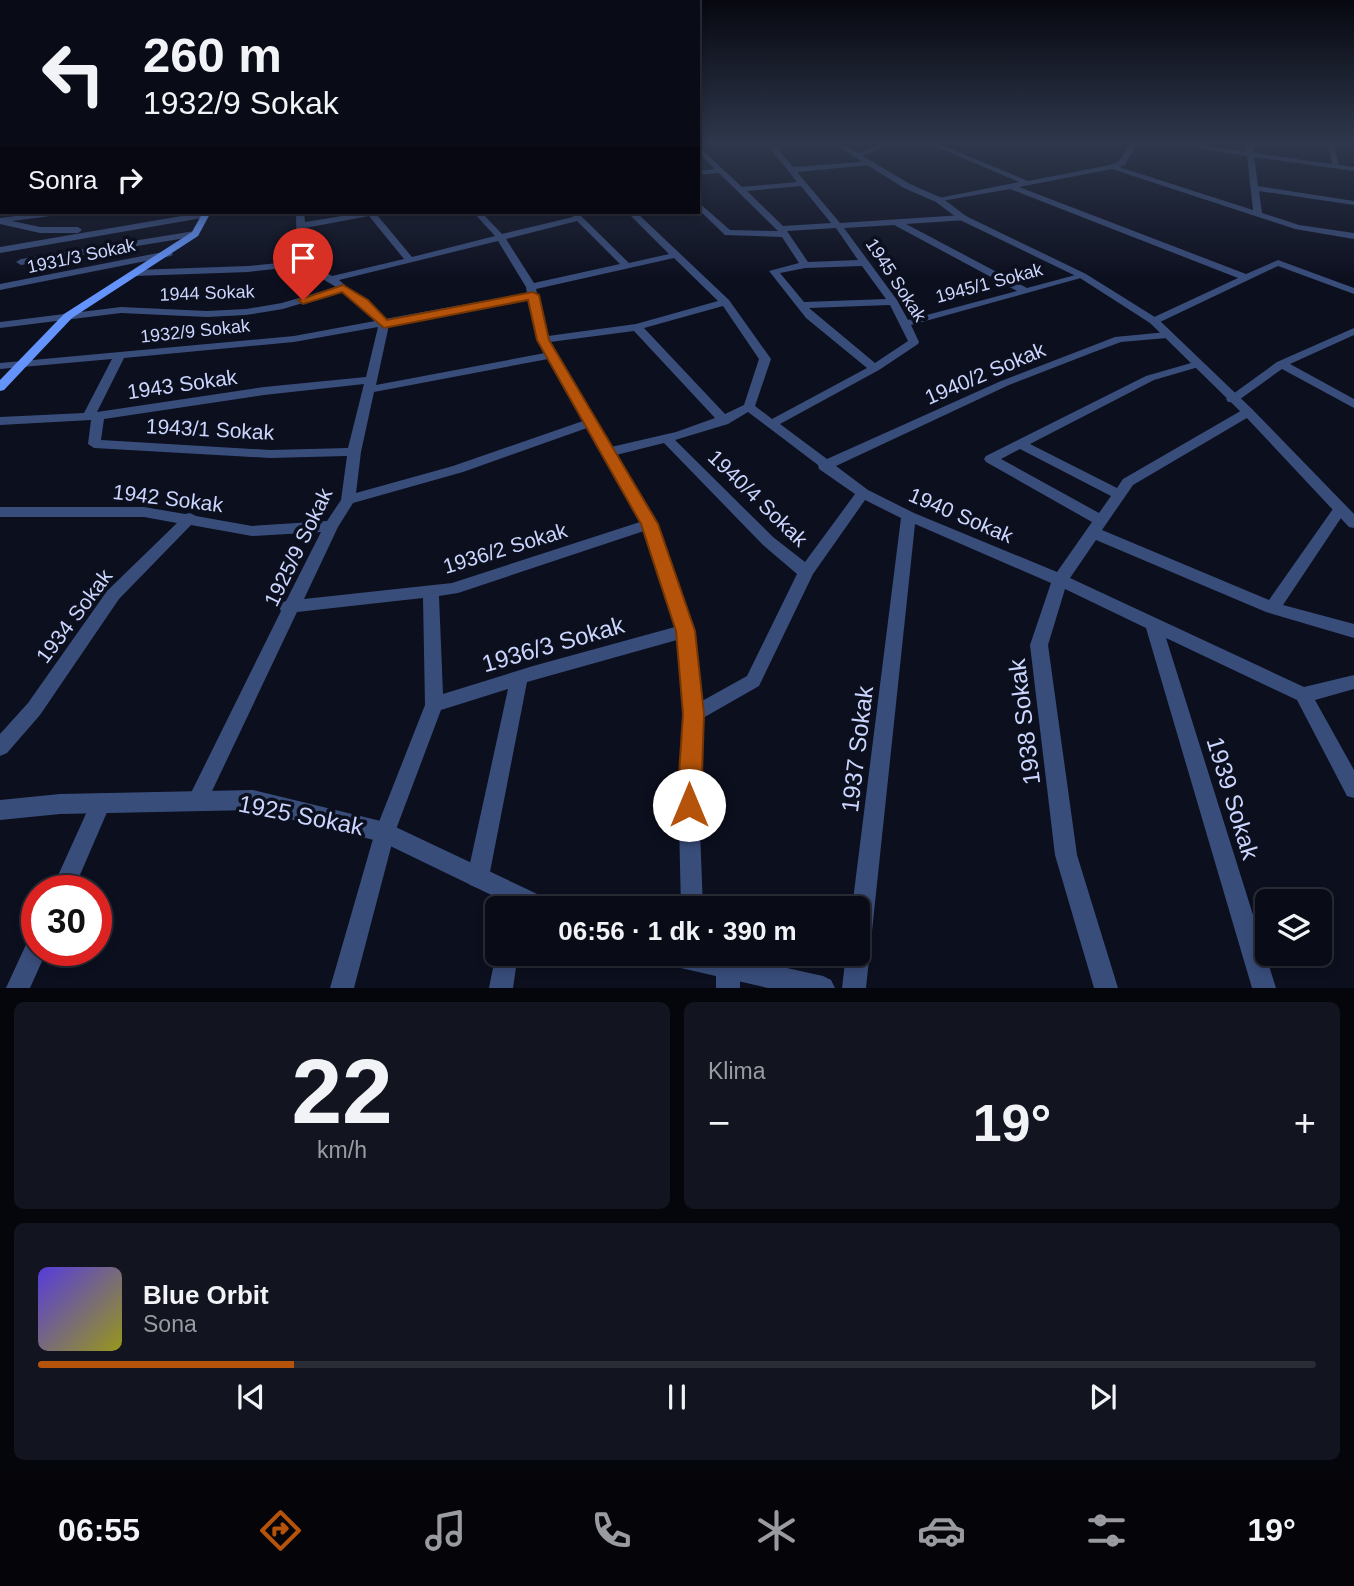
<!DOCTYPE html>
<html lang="tr">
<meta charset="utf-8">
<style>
:root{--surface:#090b16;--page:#12141f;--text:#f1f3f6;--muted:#999ba1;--line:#292b35;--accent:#b45309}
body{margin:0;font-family:Helvetica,sans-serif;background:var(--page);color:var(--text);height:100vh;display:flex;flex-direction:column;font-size:26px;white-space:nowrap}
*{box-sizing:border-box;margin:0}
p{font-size:23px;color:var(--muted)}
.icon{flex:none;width:38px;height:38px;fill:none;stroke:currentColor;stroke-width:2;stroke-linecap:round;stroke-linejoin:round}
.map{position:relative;height:988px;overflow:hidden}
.details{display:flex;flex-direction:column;gap:14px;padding:14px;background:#05060c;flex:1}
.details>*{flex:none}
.top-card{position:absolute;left:0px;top:0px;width:700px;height:214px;box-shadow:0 4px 10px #0003,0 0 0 2px var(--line);background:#090b16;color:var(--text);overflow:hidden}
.buttons{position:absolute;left:1255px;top:889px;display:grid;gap:14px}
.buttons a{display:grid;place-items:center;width:77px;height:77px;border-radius:10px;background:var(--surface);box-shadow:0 4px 10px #0003,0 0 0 2px var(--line);font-size:35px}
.speed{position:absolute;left:21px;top:875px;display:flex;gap:14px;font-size:35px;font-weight:700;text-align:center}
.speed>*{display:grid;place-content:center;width:91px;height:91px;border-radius:50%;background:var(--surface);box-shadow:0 4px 10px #0003,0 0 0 2px var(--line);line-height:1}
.speed .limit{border:10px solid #d22;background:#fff;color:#111}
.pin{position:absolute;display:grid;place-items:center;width:60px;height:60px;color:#fff;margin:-72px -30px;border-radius:50% 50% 50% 0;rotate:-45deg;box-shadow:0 0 7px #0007}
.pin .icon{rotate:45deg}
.me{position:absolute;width:77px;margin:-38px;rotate:0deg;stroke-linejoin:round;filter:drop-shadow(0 0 5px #0008)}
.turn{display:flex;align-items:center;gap:24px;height:147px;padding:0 28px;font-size:32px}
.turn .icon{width:91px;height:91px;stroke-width:2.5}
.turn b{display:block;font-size:49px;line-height:60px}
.then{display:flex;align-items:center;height:66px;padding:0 28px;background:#0003;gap:14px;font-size:26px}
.big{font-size:52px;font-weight:700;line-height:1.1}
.details .widget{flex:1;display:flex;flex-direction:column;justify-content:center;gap:10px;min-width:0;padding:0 24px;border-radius:10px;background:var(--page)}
.details .dial{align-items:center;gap:0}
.dial b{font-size:91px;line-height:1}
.song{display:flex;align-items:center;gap:21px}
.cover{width:84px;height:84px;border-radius:10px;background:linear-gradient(135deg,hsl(250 70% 55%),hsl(60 70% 35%))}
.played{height:7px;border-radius:4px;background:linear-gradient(90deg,var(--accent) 20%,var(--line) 20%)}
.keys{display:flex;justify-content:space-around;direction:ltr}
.heat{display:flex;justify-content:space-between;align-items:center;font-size:38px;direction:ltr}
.details .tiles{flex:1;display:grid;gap:14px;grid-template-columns:1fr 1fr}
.widget:last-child{grid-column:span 2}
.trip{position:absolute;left:485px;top:896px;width:385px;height:70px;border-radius:10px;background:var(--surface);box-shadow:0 4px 10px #0003,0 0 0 2px var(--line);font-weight:700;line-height:70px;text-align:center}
.tabs{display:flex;height:112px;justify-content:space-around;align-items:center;background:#040409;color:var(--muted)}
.tabs .icon{width:49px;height:49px}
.tabs .current{color:var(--accent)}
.tabs b{font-size:32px;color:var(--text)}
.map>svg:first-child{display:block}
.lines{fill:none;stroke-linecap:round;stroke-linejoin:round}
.minor{fill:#394d7b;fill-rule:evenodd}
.tertiary{fill:#394d7b;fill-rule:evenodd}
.secondary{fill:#6494fb;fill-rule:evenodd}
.route{fill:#b45309;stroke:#753606;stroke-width:2}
.labels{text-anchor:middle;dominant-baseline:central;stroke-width:7;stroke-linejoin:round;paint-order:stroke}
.far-street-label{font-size:18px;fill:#cbd6fe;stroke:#0c0f1e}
.street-label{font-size:21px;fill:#cbd6fe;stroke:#0c0f1e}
.near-street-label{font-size:24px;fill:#cbd6fe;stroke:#0c0f1e}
</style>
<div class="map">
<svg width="1354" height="988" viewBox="0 0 1354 988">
<rect width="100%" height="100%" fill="#0c0f1e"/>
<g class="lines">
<g class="minor">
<path d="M765 142H772L793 167 873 161 874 163 870 165 797 172 840 223 963 215 966 216V220L906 224 1027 288 1083 273 1088 276 911 325 919 342 918 344 879 370 780 424 827 459 1001 381 1115 337 1167 332 1172 335 1167 338 1121 342 1094 352 1009 385 836 466 868 490 914 513 1057 572 1092 522 986 462 984 459 986 456 1146 376 1198 361 1202 362V366L1154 380 1030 444 1117 488 1123 479 1244 409H1252L1254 412 1252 415 1133 485 1102 530 1269 600 1335 506H1345L1347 509 1283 605 1354 624V638L1266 612 1096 540 1070 578 1304 687 1354 675V689L1315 700 1354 770V798L1347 796 1297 700 1166 638 1276 988H1252L1146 628 1065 589 1048 645 1077 855 1118 988H1094L1055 855 1030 645 1051 583 915 524 866 988H842L846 954H858V908H852L901 518 865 500 813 574 759 686 703 718 698 779 703 908H681L678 779 685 714 677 640 527 682 489 877 486 885 478 888 470 885 467 877 508 689 441 710 395 832 354 988H330L375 832 425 705 423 598 297 612 204 808 197 811 190 808 187 801 281 611 279 607 281 603 286 601 321 532 252 536 191 525 119 599 40 715 7 753 0 756V734L28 703 107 591 177 523 144 517H0V507H144L185 514 190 513 196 516 252 526 327 521 341 500 347 456 270 458 94 448 88 444 91 420 0 425V417L84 413 112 359 0 369V363L294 336 375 321 342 291 283 309 246 315 207 317 121 313 0 328V322L121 307 207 311 246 309 282 303 336 287 301 266 248 272 134 276 129 273 134 270 248 266 297 261 296 212H304L305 222 366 212H383L377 215 412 257 495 236 473 212H481L502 234 573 217 571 212H577L629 263 669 254 627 212H636L729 300 771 359 755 406 772 419 867 368 806 318 769 271 799 263 782 237 725 235 698 209V202L730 230 778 231 719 173 698 175V171L715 169 698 152V146L742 187 797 182ZM801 186 831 223 783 226 747 191ZM369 216 404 259 332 276 307 262 305 228ZM577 221 620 264 534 283 506 239ZM895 225 896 226 1017 291 908 320 897 300 844 228ZM836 228 858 260 808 262 787 231ZM498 241 526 287 527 293 385 319 339 280ZM674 258 718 301 636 324 548 336 536 289ZM862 266 886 299 804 302 780 273 805 268ZM529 299 538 340 545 353 376 385 389 325ZM890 305 908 341 875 363 809 308ZM723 306 759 359 744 405 725 414 644 328ZM378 327 366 377 264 387 97 412 124 358 294 342ZM634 331 715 418 676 432 611 447 550 342ZM548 359 583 421 453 466 356 493 361 452 374 392ZM364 384 348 448 270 450 101 440 104 419 264 395ZM748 412 818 465 819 469 855 494 805 562 773 537 675 440 728 424ZM587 428 640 522 452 583 304 599 338 527 353 503 463 472ZM664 443 763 545 797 574 747 676 702 701 693 631 656 524 616 455ZM1020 449 1111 496 1099 513 1001 459ZM644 531 675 627 533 666 443 694 439 596 458 593Z"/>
<path d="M888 142H899L858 157 851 155Z"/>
<path d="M925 142H934L1028 181 1110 165 1119 161 1131 142H1138L1125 165 1119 167 1253 210 1247 156 1162 142H1181L1247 152 1246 142H1252L1254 153 1332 164 1329 146 1334 145 1339 165 1354 167V171L1254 157 1258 186 1354 201V205L1259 191 1262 213 1299 225 1354 233V239L1295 229 1112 169 1019 187 1246 274 1278 260 1354 288V294L1278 266 1158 323H1150V319L1238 278 1010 189 936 202 935 200 939 198 1019 182Z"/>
<path d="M0 167H2L0 172Z"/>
<rect x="0" y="196" width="2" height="4"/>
<path d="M47 212H70L66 214 12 221 40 227H78L82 230 78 233H40L0 224V218Z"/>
<path d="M205 212 209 215 208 217 0 253V247Z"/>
<path d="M195 231 199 234 198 236 21 265 16 262 21 259Z"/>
<path d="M168 251 173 254 171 256 0 290V284Z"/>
<path d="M1354 328V335L1290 364 1354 399V408L1282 369 1236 402H1228L1226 399 1277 362Z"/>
<path d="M101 793 108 796 111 803 73 891H51L94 796Z"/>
<path d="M37 935V950H47L30 988H6L29 938Z"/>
<path d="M497 948V954H518L513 988H489Z"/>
<path d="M728 957 736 961 740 969V988H716V969L720 961Z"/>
</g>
<g class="tertiary">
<path d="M831 142H839L910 184 942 198 966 216 1086 274 1158 319 1252 409 1354 514V528L1349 527 1244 415 1150 323 1080 278 960 220 936 202 904 188Z"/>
<path d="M253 790 385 822 550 900 553 908H518L382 842 253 810 60 814 0 820V800L60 794Z"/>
<path d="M660 954H723L823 976 831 980 835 988H768L672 966 664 962Z"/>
</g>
<path class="secondary" d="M203 212H211L198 236 72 318 4 390 0 391V380L64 314 192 232Z"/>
</g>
<linearGradient id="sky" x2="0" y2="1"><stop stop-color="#070810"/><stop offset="0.51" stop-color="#2e374c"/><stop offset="1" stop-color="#2e374c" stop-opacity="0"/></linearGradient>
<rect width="1354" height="280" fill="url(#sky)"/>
<path class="route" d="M343 285 368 300 387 320 533 292 539 295 549 340 658 524 695 631 704 714 701 805 697 813 689 816 681 813 677 805 683 714 676 631 641 524 537 340 528 300 384 328 342 292 303 304 298 300Z"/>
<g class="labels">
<g class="far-street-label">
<text transform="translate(81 256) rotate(-12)">1931/3 Sokak</text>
<text transform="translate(896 280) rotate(57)">1945 Sokak</text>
<text transform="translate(989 283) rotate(-15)">1945/1 Sokak</text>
<text transform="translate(207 293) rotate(-2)">1944 Sokak</text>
<text transform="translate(195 331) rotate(-6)">1932/9 Sokak</text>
</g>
<g class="street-label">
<text transform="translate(985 373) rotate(-23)">1940/2 Sokak</text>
<text transform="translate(182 384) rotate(-8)">1943 Sokak</text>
<text transform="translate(210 429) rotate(3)">1943/1 Sokak</text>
<text transform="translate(168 498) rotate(7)">1942 Sokak</text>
<text transform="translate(758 498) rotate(44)">1940/4 Sokak</text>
<text transform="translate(961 515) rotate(23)">1940 Sokak</text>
<text transform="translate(298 547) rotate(-64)">1925/9 Sokak</text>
<text transform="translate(505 548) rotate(-17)">1936/2 Sokak</text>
<text transform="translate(74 616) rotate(-53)">1934 Sokak</text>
</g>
<g class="near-street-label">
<text transform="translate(553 644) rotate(-16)">1936/3 Sokak</text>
<text transform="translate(1024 722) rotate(-97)">1938 Sokak</text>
<text transform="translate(857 749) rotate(-83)">1937 Sokak</text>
<text transform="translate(1233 798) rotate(73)">1939 Sokak</text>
<text transform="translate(301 815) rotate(11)">1925 Sokak</text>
</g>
</g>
</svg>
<div class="buttons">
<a><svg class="icon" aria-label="layers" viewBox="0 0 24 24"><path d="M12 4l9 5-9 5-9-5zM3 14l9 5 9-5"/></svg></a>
</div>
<div class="speed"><div class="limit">30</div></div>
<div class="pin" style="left:303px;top:300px;background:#d93025"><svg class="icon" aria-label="arrive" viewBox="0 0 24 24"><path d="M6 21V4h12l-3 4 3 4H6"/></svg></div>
<svg class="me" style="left:689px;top:805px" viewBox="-20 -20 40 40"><circle r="19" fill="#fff"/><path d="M0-13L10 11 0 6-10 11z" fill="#b45309"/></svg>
<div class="trip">06:56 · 1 dk · 390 m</div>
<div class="top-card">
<div class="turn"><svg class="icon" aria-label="left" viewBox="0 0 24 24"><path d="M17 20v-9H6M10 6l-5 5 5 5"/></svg><div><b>260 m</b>1932/9 Sokak</div></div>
<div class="then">Sonra<svg class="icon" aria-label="right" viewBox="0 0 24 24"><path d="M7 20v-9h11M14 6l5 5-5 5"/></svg></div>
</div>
</div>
<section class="details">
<div class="tiles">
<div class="widget dial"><b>22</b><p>km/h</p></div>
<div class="widget"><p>Klima</p>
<div class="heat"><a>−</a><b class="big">19°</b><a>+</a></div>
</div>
<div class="widget">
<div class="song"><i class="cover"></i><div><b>Blue Orbit</b><p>Sona</p></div></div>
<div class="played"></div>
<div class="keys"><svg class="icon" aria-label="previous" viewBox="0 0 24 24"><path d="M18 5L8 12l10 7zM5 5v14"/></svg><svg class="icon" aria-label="pause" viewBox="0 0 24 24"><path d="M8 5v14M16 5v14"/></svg><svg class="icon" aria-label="next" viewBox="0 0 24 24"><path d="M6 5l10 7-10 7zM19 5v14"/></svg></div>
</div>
</div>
</section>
<nav class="tabs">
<b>06:55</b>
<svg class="icon current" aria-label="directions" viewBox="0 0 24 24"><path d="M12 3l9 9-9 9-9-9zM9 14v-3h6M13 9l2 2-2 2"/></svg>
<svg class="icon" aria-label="music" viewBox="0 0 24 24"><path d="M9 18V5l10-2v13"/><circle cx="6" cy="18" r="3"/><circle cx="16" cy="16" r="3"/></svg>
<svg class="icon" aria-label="phone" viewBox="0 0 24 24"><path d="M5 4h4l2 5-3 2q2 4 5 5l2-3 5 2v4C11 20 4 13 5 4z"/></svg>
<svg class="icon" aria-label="climate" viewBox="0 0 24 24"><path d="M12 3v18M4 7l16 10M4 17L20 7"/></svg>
<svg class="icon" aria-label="car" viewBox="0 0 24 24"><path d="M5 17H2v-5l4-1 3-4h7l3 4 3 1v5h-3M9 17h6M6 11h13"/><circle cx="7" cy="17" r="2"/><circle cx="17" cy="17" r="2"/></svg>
<svg class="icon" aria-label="filters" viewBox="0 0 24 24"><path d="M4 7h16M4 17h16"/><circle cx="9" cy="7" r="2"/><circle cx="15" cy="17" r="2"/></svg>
<b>19°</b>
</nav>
